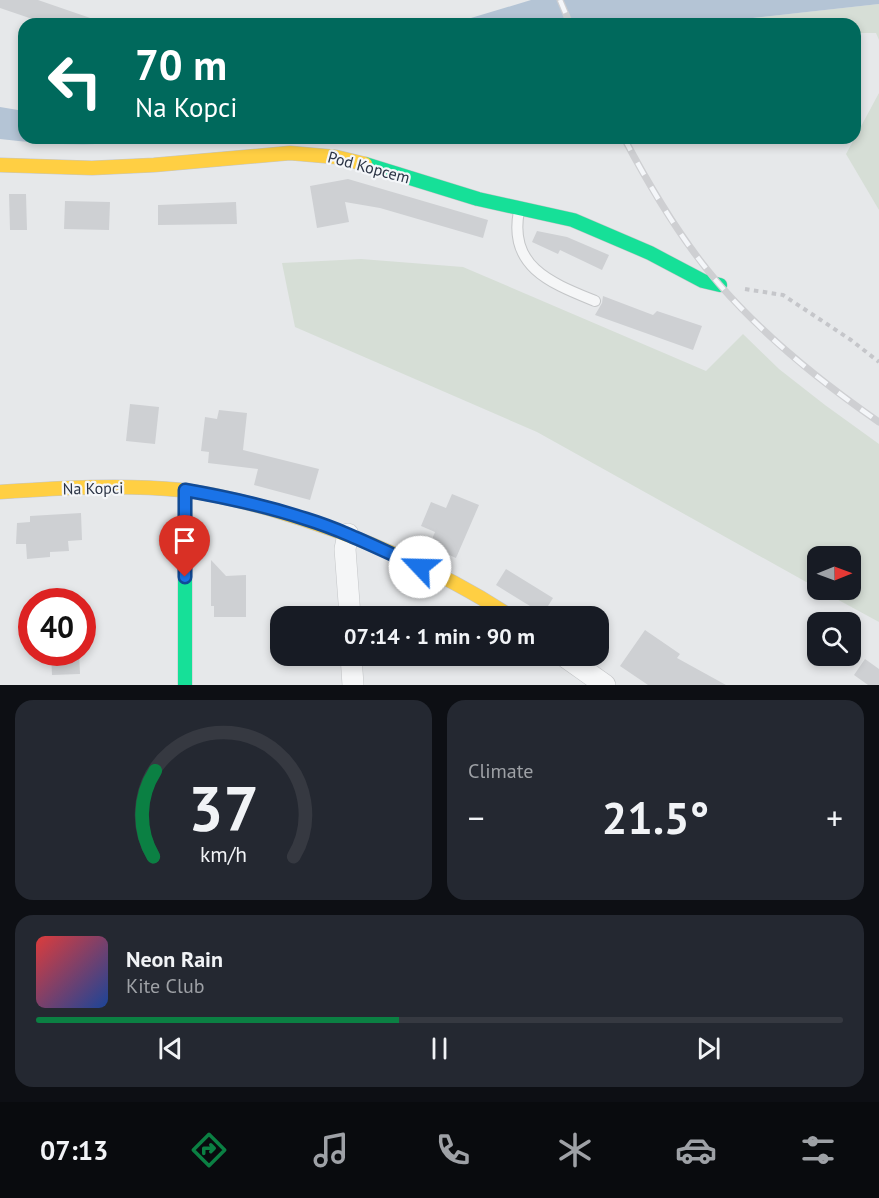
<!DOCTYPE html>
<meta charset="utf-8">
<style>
:root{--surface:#171b24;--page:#242831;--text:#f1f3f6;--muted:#9ea1a6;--line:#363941;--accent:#0b8043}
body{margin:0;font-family:"PT Sans",sans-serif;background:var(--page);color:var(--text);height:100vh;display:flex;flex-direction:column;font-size:22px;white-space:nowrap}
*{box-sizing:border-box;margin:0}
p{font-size:20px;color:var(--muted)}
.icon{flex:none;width:33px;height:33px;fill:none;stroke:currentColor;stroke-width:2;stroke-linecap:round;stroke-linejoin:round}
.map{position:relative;height:685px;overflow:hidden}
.details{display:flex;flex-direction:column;gap:15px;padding:15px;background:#0d0f14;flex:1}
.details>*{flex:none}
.hud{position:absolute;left:18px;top:18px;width:843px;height:126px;border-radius:18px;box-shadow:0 3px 9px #0003;background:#00695c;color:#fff;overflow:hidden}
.needle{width:39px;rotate:89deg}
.buttons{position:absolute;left:807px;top:546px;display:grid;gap:12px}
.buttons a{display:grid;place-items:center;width:54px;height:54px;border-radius:12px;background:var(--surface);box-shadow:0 3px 9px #0003;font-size:30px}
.speed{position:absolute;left:18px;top:588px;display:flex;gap:12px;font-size:30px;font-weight:700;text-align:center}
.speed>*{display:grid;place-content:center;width:78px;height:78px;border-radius:50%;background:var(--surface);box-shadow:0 3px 9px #0003;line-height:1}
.speed .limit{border:9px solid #d22;background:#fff;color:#111}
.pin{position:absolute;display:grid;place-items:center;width:51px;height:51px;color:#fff;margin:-62px -26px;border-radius:50% 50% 50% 0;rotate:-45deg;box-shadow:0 0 6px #0007}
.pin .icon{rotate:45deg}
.me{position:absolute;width:66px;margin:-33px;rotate:294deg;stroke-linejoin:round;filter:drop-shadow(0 0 4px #0008)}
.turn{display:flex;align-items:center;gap:21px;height:126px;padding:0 18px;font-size:27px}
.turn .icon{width:78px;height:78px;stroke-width:2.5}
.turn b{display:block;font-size:42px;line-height:51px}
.big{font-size:45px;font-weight:700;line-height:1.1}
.details .widget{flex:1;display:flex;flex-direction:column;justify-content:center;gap:9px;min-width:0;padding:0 21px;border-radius:18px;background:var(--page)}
.details .dial{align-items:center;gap:0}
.dial svg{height:156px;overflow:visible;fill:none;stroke:var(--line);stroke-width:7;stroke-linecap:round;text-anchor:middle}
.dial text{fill:var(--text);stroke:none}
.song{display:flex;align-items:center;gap:18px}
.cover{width:72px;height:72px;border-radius:9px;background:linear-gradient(135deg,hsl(0 70% 55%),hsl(220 70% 35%))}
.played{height:6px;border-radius:3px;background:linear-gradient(90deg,var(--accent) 45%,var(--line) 45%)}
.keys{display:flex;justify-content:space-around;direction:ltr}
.heat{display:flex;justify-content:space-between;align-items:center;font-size:33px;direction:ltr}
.details .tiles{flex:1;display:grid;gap:15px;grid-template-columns:1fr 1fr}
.widget:last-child{grid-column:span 2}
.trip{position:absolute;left:270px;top:606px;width:339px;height:60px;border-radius:18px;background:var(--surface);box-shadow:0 3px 9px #0003;font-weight:700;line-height:60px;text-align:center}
.menu{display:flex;height:96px;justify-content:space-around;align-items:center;background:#090b0e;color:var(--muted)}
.menu .icon{width:42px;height:42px}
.menu .selected{color:var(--accent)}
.menu b{font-size:27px;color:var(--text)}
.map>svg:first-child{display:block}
.green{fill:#d6ded6}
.water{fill:#b4c4d5}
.building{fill:#ced0d3}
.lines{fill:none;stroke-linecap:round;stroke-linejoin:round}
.lane-casing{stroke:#c4c6c8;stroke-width:12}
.street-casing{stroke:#c4c6c8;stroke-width:22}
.fast-casing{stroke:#c4c6c8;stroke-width:15}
.slow-casing{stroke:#c4c6c8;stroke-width:15}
.path{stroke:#c5c6ca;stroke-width:4;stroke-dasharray:4.5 4.5;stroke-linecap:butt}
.lane{stroke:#f5f6f7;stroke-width:10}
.street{stroke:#f5f6f7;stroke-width:21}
.fast{stroke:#16e098;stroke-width:14}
.slow{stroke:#ffcf43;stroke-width:14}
.rail-casing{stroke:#cecfd2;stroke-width:7}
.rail{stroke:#f4f6f9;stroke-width:4.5;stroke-dasharray:14;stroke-linecap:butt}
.route-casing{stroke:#114b97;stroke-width:15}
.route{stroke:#1a73e8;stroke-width:10}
.labels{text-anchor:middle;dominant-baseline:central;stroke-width:4.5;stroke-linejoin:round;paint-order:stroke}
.street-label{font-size:16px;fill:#2b3445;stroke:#f4f6f9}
</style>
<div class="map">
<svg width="879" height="685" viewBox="0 0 879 685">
<rect width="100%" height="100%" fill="#e6e8ea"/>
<g class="green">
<path d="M879 4V40L876 33H855V24H700Z"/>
<path d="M879 93V210L846 154Z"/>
<path d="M361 259 463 267 706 371 743 334 779 369 825 405 879 444V622L820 590H850V556H818L817 588 537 432 295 327 282 263Z"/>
</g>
<g class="water">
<path d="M531 0H879V4L700 24H451Z"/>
<path d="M0 107 24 111V138H185C123 145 61 147 0 139Z"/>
</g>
<g class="building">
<path d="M0 0H38L99 21 98 24H47L0 8Z"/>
<path d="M348 179 488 220 483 238 380 208 345 202 349 222 317 228 310 186Z"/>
<path d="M9 194H26L27 230H10Z"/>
<path d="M65 201 110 202 109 230 64 229Z"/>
<path d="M236 202 237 224 158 225V205Z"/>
<path d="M537 231 567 237 609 255 602 270 560 250 558 254 532 242Z"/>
<path d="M603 296 653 315 657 311 702 326 693 350 595 315 602 303Z"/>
<path d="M130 404 159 407 155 444 126 441Z"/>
<path d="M219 410 247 413 243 450 319 469 310 500 254 485 258 469 208 463 209 452 201 451 205 417 217 419Z"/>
<path d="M452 494 479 505 456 558 429 546 435 532 421 526 431 502 446 508Z"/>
<path d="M81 513 82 540 68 541 69 551 50 552V557L27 559 26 544H16L17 523 30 522V516Z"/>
<path d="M211 560 226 576 246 575V617H214V606H211Z"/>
<path d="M506 569 553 598 543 614 496 585Z"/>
<path d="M645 630 680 654 677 658 726 685H648L620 666Z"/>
<path d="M51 652H79L80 674 52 675Z"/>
<path d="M865 659 879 669V685H868L854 675Z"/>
</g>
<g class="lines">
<defs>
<path id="lane" d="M519 211C508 267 551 283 595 301"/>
<g id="street">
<path d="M348 534 345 549 350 616"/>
<path d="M351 656 353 685"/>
<path d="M564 656 605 685"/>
</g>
<g id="fast">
<path d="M365 164 478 199 573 220 650 253 703 281 720 285"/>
<path d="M185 490V685"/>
</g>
<g id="slow">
<path d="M0 165 92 168 154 165 290 153 336 157 365 164"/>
<path d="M0 492C60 488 121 484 181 490 211 493 241 501 270 509 352 533 439 569 510 616"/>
</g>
</defs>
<use href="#lane" class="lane-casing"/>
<use href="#street" class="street-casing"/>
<use href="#fast" class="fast-casing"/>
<use href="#slow" class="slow-casing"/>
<path class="path" d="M745 289 783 295 851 340 879 362"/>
<use href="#lane" class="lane"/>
<use href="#street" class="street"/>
<use href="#fast" class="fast"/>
<use href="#slow" class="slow"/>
<defs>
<g id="rail">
<path d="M560 0 570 24"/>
<path d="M624 138C651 189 681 240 719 284 766 338 821 382 879 422"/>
</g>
</defs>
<use href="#rail" class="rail-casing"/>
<use href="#rail" class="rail"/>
</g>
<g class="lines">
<defs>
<path id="route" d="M185 577V490C225 497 266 506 306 519 345 531 382 550 420 567"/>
</defs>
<use href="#route" class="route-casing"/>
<use href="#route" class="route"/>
</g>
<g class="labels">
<g class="street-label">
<text transform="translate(369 167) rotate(15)">Pod Kopcem</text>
<text transform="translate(93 488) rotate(-1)">Na Kopci</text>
</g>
</g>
</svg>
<div class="buttons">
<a><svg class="needle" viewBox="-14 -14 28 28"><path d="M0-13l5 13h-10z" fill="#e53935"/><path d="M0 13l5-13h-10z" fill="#9ea1a6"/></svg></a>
<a><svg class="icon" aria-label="search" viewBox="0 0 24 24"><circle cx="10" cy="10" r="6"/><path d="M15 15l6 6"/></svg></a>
</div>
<div class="speed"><div class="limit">40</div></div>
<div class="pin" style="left:185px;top:577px;background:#d93025"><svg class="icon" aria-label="arrive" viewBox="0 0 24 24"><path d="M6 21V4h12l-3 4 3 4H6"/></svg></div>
<svg class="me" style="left:420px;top:567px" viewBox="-20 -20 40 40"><circle r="19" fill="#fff"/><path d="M0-13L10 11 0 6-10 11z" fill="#1a73e8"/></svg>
<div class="trip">07:14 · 1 min · 90 m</div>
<div class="hud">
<div class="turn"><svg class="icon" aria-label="left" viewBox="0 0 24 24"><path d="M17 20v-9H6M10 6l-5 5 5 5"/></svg><div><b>70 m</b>Na Kopci</div></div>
</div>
</div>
<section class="details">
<div class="tiles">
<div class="widget dial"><svg viewBox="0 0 100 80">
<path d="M14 69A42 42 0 1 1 86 69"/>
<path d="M14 69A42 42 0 0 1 15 25" stroke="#0b8043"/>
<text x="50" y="56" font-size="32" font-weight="700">37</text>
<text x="50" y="72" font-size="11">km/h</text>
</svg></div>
<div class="widget"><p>Climate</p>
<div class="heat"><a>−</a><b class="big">21.5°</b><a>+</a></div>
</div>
<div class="widget">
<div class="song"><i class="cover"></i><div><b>Neon Rain</b><p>Kite Club</p></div></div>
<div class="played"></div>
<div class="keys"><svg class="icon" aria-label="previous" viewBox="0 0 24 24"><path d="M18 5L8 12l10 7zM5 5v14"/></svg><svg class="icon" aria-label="pause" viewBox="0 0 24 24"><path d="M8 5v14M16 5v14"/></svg><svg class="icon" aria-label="next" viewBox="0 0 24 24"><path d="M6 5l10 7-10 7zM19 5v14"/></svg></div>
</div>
</div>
</section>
<nav class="menu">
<b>07:13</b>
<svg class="icon selected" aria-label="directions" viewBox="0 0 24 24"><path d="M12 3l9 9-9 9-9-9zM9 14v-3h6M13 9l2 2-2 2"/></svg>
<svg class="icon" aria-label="music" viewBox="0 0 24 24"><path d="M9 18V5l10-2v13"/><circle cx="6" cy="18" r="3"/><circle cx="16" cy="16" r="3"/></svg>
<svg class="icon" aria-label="phone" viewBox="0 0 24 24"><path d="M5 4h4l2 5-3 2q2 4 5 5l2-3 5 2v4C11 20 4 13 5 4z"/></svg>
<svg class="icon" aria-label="climate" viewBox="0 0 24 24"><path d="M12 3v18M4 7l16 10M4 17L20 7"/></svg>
<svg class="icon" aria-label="car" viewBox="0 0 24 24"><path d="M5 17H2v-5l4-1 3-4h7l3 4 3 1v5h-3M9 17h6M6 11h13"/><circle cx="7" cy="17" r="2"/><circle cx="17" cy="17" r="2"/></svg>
<svg class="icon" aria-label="filters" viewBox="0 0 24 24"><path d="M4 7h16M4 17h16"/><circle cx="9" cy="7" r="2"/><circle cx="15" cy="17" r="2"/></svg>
</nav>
